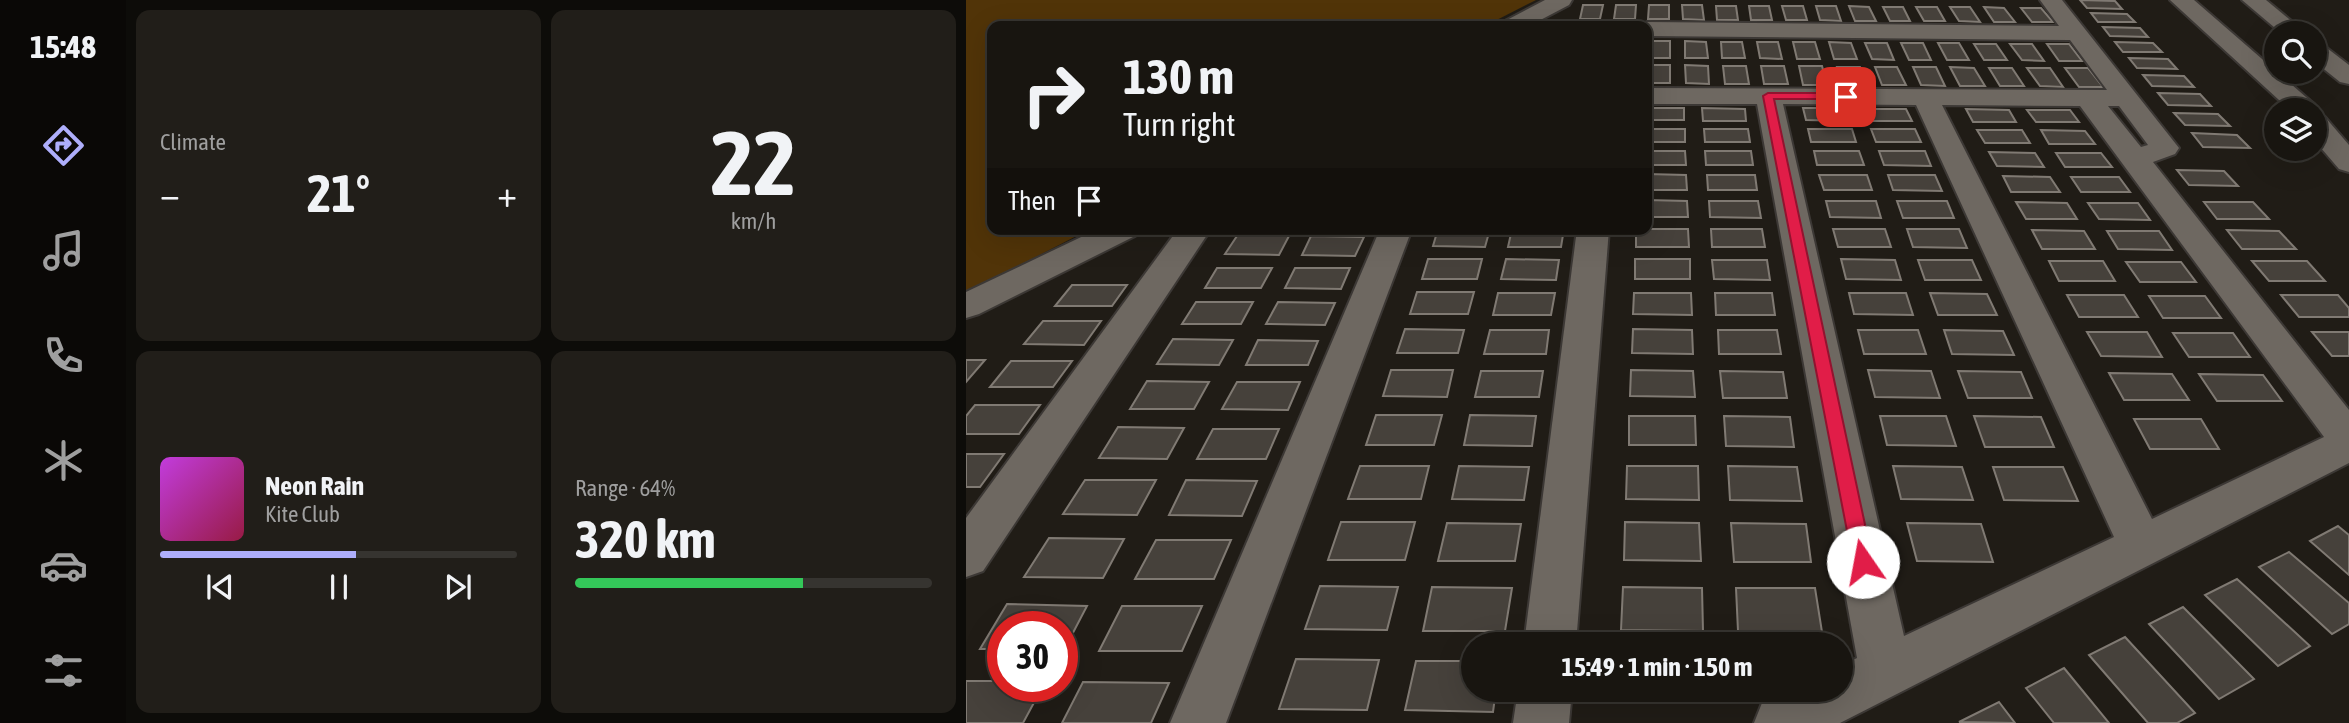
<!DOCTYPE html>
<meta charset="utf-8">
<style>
:root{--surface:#181510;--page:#211e19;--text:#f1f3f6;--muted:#9f9f9f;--line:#363430;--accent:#aeaefb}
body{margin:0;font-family:"Asap Condensed",sans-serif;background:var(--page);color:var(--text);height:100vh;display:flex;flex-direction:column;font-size:26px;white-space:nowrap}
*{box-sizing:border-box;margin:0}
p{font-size:23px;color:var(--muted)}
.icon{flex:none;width:38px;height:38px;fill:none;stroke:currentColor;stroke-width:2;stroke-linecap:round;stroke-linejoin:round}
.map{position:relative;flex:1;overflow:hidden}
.panel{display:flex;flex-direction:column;gap:10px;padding:10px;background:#0d0c09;width:840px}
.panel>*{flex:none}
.guide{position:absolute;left:21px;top:21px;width:665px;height:214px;border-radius:14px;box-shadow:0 7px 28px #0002,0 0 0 2px var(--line);background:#181510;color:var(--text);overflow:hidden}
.tools{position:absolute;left:1298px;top:21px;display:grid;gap:14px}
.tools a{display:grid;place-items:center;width:63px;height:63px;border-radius:50%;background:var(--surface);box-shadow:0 7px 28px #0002,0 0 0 2px var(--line);font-size:35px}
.speed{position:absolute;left:21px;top:611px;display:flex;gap:14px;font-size:35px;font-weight:700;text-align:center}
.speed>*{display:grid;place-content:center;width:91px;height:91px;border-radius:50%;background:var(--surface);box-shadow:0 7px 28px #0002,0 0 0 2px var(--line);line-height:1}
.speed .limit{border:10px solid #d22;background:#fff;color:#111}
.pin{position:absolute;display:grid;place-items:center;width:60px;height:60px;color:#fff;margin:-30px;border-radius:14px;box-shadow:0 4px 10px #0006}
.me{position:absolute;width:77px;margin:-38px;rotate:348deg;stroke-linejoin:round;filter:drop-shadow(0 0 5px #0008)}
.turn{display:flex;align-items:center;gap:24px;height:147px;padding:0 21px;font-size:32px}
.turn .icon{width:91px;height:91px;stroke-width:2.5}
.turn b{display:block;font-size:49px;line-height:60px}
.then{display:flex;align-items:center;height:66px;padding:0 21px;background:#0003;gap:14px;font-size:26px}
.big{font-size:52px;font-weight:700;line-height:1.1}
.panel .card{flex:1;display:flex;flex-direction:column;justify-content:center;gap:10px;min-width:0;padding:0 24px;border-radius:14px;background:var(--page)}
.panel .dial{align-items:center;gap:0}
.dial b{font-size:91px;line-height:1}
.song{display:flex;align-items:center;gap:21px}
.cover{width:84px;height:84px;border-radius:10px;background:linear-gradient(135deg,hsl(290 70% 55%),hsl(340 70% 35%))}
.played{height:7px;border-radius:4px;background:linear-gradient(90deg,var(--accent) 55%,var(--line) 55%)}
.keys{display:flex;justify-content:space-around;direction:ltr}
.heat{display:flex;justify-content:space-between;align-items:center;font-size:38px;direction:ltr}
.charge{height:10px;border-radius:5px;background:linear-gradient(90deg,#34c759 64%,var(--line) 0)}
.panel .tiles{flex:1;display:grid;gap:10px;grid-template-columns:repeat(2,1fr)}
.trip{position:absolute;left:495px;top:632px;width:392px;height:70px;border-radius:35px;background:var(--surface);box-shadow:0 7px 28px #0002,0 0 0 2px var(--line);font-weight:700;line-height:70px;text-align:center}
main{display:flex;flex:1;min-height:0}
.tabs{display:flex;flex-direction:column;width:126px;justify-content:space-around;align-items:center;background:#0a0806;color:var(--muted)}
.tabs .icon{width:49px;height:49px}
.tabs .current{color:var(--accent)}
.tabs b{font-size:32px;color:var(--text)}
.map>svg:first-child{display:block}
.green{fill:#513408}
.building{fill:#46413b;stroke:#807a73;stroke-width:2}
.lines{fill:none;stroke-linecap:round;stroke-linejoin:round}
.minor-casing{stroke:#3c3835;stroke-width:4}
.minor{fill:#6e6861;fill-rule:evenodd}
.route{fill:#e11d48;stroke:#92132f;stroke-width:2}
</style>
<main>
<nav class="tabs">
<b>15:48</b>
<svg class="icon current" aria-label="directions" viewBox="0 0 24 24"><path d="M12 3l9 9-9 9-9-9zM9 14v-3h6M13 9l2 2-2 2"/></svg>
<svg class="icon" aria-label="music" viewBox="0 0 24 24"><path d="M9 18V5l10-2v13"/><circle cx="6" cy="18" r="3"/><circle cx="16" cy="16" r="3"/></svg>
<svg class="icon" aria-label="phone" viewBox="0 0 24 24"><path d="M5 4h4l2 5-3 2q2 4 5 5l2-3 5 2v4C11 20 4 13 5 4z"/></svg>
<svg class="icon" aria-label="climate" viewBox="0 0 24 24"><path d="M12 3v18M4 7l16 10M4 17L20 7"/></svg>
<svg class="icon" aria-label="car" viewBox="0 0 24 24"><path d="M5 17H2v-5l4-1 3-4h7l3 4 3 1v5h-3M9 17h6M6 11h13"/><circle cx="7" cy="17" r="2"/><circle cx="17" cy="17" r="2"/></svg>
<svg class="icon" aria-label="filters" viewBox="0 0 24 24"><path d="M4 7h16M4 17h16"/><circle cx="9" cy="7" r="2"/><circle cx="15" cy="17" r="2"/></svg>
</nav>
<section class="panel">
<div class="tiles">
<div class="card"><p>Climate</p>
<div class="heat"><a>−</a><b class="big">21°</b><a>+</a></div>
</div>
<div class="card dial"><b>22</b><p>km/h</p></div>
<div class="card">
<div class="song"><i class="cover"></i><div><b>Neon Rain</b><p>Kite Club</p></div></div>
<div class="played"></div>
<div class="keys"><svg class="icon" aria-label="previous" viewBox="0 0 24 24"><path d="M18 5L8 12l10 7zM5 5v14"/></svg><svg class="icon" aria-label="pause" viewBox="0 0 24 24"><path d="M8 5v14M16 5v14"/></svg><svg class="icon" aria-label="next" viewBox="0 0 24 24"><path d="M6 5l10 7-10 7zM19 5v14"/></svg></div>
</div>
<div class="card"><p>Range · 64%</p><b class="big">320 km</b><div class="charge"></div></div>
</div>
</section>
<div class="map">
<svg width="1383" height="723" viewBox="0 0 1383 723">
<rect width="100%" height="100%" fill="#201c16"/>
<path class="green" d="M0 0H570L519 26H26V229H124L0 293Z"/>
<g class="building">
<path d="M1114 0 1149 1 1156 9 1121 8Z"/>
<path d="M617 5H637L634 19H614Z"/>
<path d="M650 5H670L669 19H648Z"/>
<path d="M683 5H703V19H682Z"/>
<path d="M716 5H736L738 20 717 19Z"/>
<path d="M750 6H770L772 20H751Z"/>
<path d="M783 6H803L806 20H785Z"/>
<path d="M816 6H837L841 20H820Z"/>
<path d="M850 6H870L875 21 854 20Z"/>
<path d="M883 6 903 7 910 21H889Z"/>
<path d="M917 7H937L944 21H924Z"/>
<path d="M950 7H971L979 21H958Z"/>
<path d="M984 7H1004L1014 22 993 21Z"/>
<path d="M1018 7 1038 8 1049 22H1028Z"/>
<path d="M1055 8H1075L1087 22H1066Z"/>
<path d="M1125 13 1161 14 1169 22H1132Z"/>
<path d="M1137 27 1174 28 1182 37 1144 36Z"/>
<path d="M683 41H704V58H682Z"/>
<path d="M719 41 740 42 742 58H719Z"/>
<path d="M755 42H776L779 58H756Z"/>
<path d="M791 42H812L816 59 794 58Z"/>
<path d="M827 42H849L854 59H831Z"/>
<path d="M863 42 885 43 891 59H868Z"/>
<path d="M1149 42 1187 43 1196 52H1157Z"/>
<path d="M899 43H921L928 60 906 59Z"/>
<path d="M935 43H957L965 60H943Z"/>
<path d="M972 43H993L1003 60H981Z"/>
<path d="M1008 44H1030L1041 60H1018Z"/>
<path d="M1044 44H1066L1078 61 1056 60Z"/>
<path d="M1081 44H1103L1116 61H1093Z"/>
<path d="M1163 58 1202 59 1211 69 1171 68Z"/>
<path d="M682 65H704V83H681Z"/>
<path d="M719 65 742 66 743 84 720 83Z"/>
<path d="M757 66H780L783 84H759Z"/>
<path d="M795 66H818L822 84H798Z"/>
<path d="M833 66H856L861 85H837Z"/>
<path d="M871 67H894L900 85H877Z"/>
<path d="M909 67H931L940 85H916Z"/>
<path d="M947 67H970L979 86 955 85Z"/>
<path d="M984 67 1008 68 1019 86H994Z"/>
<path d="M1023 68H1046L1058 86H1034Z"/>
<path d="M1061 68H1084L1097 87 1074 86Z"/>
<path d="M1099 68H1122L1137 87H1113Z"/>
<path d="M1177 75 1218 76 1228 87 1186 86Z"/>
<path d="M1192 93 1234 94 1245 106 1202 105Z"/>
<rect x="681" y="108" width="37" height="12"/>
<path d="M736 108 779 109 780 121H737Z"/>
<path d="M837 108H880L883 121 840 120Z"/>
<path d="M898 109H940L946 121H902Z"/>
<path d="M1000 109 1043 110 1050 122H1007Z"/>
<path d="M1061 110H1104L1113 122H1070Z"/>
<path d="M1208 113 1252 114 1264 126 1219 125Z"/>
<rect x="681" y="129" width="38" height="13"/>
<path d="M738 129H782L784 142H739Z"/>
<path d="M842 129H886L890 142H845Z"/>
<path d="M905 129H949L955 142H910Z"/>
<path d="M1011 130H1056L1064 143H1019Z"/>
<path d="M1075 130 1119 131 1129 144H1083Z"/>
<path d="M1226 133 1271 135 1284 148 1237 147Z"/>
<path d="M681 151H719L720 165H681Z"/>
<path d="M739 151H785L787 165H740Z"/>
<path d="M848 151H893L898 165H851Z"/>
<path d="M913 151H959L965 166 918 165Z"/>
<path d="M1023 152 1069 153 1078 167 1031 166Z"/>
<path d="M1090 153H1135L1146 167H1099Z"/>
<path d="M1211 170 1258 171 1272 186 1223 185Z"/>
<path d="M681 174 720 175 721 190H681Z"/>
<path d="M741 175H789L791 190H742Z"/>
<path d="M853 175H901L906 190H858Z"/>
<path d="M922 175H969L976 191 927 190Z"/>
<path d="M1037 176 1084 177 1094 192H1045Z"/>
<path d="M1105 177H1153L1164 192H1115Z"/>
<path d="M681 200 721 201 722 217H681Z"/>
<path d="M743 201H792L795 218 744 217Z"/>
<path d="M860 201H910L915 218 864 217Z"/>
<path d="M931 201H981L988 218H937Z"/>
<path d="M1050 202 1101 203 1111 219H1060Z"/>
<path d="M1238 202H1287L1303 219H1251Z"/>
<path d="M1122 203H1172L1184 220 1133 219Z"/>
<path d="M472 229H524L519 247 467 246Z"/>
<path d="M546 229H598L595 247H542Z"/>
<path d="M670 229H722L723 247H670Z"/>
<path d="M745 229H796L799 247H746Z"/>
<path d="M867 229H919L925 247H872Z"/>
<path d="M941 229H993L1001 248 947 247Z"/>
<path d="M1066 230 1118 231 1129 249H1076Z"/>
<path d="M1261 230 1313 231 1330 249H1276Z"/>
<path d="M1141 231H1193L1206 250 1152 249Z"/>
<path d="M271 236H323L313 255 259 254Z"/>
<path d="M345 236 398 237 389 256 336 255Z"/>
<path d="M462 259H516L511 279H456Z"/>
<path d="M540 259 593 260 590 280 535 279Z"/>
<rect x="669" y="259" width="55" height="20"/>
<path d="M875 259 929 260 935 280 880 279Z"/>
<path d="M746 260H801L804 280 748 279Z"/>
<path d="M952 260H1006L1015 280H959Z"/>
<path d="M1083 261H1137L1149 281H1093Z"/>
<path d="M1286 261H1341L1359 281H1303Z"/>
<path d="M1160 262H1215L1230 282H1174Z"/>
<path d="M251 268H306L295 288H239Z"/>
<path d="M329 268H384L375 289 319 288Z"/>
<path d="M106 285H161L146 306H89Z"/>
<path d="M451 292H508L502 314H444Z"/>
<path d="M532 293H589L585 315H527Z"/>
<path d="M668 293H725L726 315 667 314Z"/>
<path d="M749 293H806L809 315H750Z"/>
<path d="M883 293H940L947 315 888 314Z"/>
<path d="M964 293 1021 294 1031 315H972Z"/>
<path d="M1101 295H1158L1172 317H1113Z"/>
<path d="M1315 295H1372L1383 308V317H1333Z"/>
<path d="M1183 296H1239L1255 318H1197Z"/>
<path d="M230 302H287L275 324H216Z"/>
<path d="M312 302 369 303 359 325 300 324Z"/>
<path d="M77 321H135L118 345 58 344Z"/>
<path d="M439 329 498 330 492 353H431Z"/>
<path d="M667 329 726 330 727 354 666 353Z"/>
<path d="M524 330H583L580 354H518Z"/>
<path d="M752 330H811L815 354H753Z"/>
<path d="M892 330H952L960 354H898Z"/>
<path d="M978 330 1037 331 1048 355 986 354Z"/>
<path d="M1121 332H1181L1196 357 1135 356Z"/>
<path d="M1346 332H1383V356H1366Z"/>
<path d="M1207 333H1267L1284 357H1223Z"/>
<path d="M207 339 267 340 253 365 191 364Z"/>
<path d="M292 340 352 341 342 365H280Z"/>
<path d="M0 360H19L0 382Z"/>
<path d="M45 361H106L87 387H24Z"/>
<path d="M425 370H487L481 397 417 396Z"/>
<path d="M665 370 727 371 729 397 664 396Z"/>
<path d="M902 370 965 371 974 398 909 397Z"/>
<path d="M515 371H577L573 397H509Z"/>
<path d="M754 371 817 372 821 398H757Z"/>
<path d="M992 371 1055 372 1066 398H1002Z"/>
<path d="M1143 373 1206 374 1223 400H1158Z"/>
<path d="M1233 374 1297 375 1316 401H1251Z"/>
<path d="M181 381 243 382 228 409H164Z"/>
<path d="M271 382H334L322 410 256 409Z"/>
<path d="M9 405H74L53 434H0V416Z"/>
<path d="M410 415H476L468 445H400Z"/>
<path d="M504 415 570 416 566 446 498 445Z"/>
<path d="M663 416H729L730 445H663Z"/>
<path d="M758 416 824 417 828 447 760 446Z"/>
<path d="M914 416H980L990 446 921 445Z"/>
<path d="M1008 416 1075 417 1088 447H1019Z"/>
<path d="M1168 419H1235L1253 449H1184Z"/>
<path d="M152 427 218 428 201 459 133 458Z"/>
<path d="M247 429H313L300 459H231Z"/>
<path d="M0 454H38L14 487H0Z"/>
<path d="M394 466H463L455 499H382Z"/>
<path d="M493 466 563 467 558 500 486 499Z"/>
<path d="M661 466H732L733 500 660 499Z"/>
<path d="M762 466 831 467 836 501 764 500Z"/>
<path d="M927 466 996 467 1007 500 935 499Z"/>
<path d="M1027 467H1097L1112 501 1038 500Z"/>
<path d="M119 480H190L171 515 97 514Z"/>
<path d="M220 480 291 481 276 516 203 515Z"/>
<path d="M375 522H449L439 560H362Z"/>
<path d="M659 522 733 523 735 561 658 560Z"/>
<path d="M481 523 555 524 549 561H472Z"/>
<path d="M765 523 840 524 845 562H768Z"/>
<path d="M941 523 1015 524 1027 562 951 561Z"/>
<path d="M1372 526 1383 535V575L1344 541Z"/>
<path d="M83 538 158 539 137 578 58 577Z"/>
<path d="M190 540H265L248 579H169Z"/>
<path d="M1323 552 1383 603V624L1366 634 1293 567Z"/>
<path d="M1271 579 1344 646 1312 666 1239 595Z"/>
<path d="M354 586 432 587 421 630 339 629Z"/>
<path d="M466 587 546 588 539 631H457Z"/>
<path d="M657 587 736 588 737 631 655 630Z"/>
<path d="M770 588H849L856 632 772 631Z"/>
<path d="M41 604 121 606 98 650 96 626H37V649H14Z"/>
<path d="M156 606H236L216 651H133Z"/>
<path d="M1217 607 1288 679 1253 699 1183 624Z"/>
<path d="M1159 637 1229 713 1211 723H1182L1123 655Z"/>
<path d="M330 659 413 660 401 710 313 709Z"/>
<path d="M450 661H508V690H530L527 712 439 710Z"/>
<path d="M1098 668 1143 723H1088L1060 688Z"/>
<path d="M0 681H37V686H77L57 723H0Z"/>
<path d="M117 682 203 683 185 723H96Z"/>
<path d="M1033 702 1049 723 993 722Z"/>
</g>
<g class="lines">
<defs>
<g id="minor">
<path d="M579 0H606L603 5 563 26H536L539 21Z"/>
<path d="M1074 0H1096L1213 148 1209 154 1187 162 1383 410V463L874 723H788L796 703 825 690H875V666L891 658 791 104H681V88L1141 90 1104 40 681 36V26H672L681 22 1093 26ZM817 104 950 105 1148 537 938 636ZM976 105 1114 106 1358 437 1186 519ZM1142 106H1153L1182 145 1175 147Z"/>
<path d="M1204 0H1228L1348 104 1352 110 1349 114V110H1324Z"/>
<path d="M1276 0H1300L1340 33H1315Z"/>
<path d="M1349 43 1357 45 1383 65V84L1374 82 1349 62Z"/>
<path d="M1349 115 1359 117 1383 145V172L1373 169 1349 141Z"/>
<path d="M132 229H174L169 236 13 314 0 318V292Z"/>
<path d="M212 229H245L17 571 0 577V518Z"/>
<path d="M414 229H446L260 723H204Z"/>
<path d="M611 229H643L610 644H558Z"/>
<path d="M552 690H606L603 723H547Z"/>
</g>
</defs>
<use href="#minor" class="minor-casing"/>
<use href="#minor" class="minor"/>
</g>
<path class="route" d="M880 93 886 97 884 99H808L907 562 904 569 897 571 890 569 887 562 797 96 802 93Z"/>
</svg>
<div class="tools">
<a><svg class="icon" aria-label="search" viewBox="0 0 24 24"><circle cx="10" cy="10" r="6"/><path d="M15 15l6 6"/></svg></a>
<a><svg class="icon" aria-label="layers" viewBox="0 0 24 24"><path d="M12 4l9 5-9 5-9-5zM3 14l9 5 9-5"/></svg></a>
</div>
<div class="speed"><div class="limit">30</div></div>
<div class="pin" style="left:880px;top:97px;background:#d93025"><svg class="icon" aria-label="arrive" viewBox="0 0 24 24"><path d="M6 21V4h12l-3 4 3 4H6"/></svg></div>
<svg class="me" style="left:897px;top:562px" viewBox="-20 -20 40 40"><circle r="19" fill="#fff"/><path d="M0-13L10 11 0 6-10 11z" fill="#e11d48"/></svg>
<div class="trip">15:49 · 1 min · 150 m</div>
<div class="guide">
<div class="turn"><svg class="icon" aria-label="right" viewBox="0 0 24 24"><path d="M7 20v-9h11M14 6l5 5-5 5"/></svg><div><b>130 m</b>Turn right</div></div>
<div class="then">Then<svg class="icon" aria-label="arrive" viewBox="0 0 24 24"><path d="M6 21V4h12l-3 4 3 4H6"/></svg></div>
</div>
</div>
</main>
